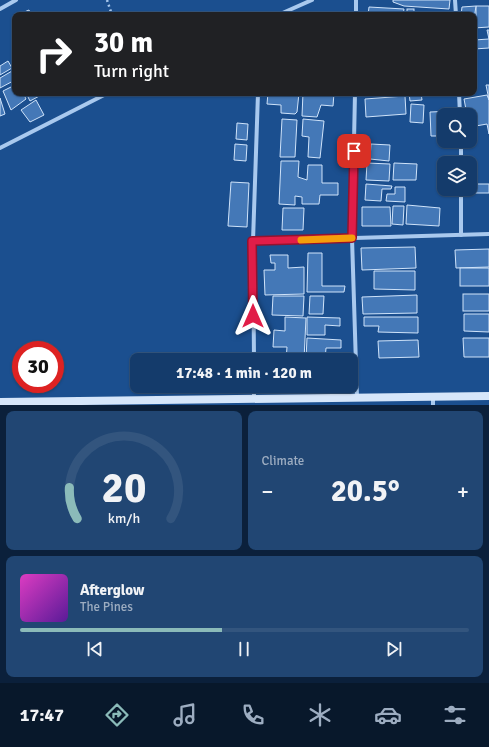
<!DOCTYPE html>
<meta charset="utf-8">
<style>
:root{--surface:#143b6b;--page:#214673;--text:#f1f3f6;--muted:#9dadc1;--line:#33557e;--accent:#8bbbb9}
body{margin:0;font-family:Signika,sans-serif;background:var(--page);color:var(--text);height:100vh;display:flex;flex-direction:column;font-size:15px;white-space:nowrap}
*{box-sizing:border-box;margin:0}
p{font-size:13px;color:var(--muted)}
.icon{flex:none;width:22px;height:22px;fill:none;stroke:currentColor;stroke-width:2;stroke-linecap:round;stroke-linejoin:round}
.map{position:relative;height:405px;overflow:hidden}
.panel{display:flex;flex-direction:column;gap:6px;padding:6px;background:#0b203b;flex:1}
.panel>*{flex:none}
.hud{position:absolute;left:12px;top:12px;width:465px;height:84px;border-radius:8px;box-shadow:0 1px 3px #0004,0 0 0 1px var(--line);background:#202124;color:#fff;overflow:hidden}
.buttons{position:absolute;left:437px;top:108px;display:grid;gap:8px}
.buttons a{display:grid;place-items:center;width:40px;height:40px;border-radius:8px;background:var(--surface);box-shadow:0 1px 3px #0004,0 0 0 1px var(--line);font-size:20px}
.speed{position:absolute;left:12px;top:341px;display:flex;gap:8px;font-size:20px;font-weight:700;text-align:center}
.speed>*{display:grid;place-content:center;width:52px;height:52px;border-radius:50%;background:var(--surface);box-shadow:0 1px 3px #0004,0 0 0 1px var(--line);line-height:1}
.speed .limit{border:6px solid #d22;background:#fff;color:#111}
.pin{position:absolute;display:grid;place-items:center;width:34px;height:34px;color:#fff;margin:-17px;border-radius:8px;box-shadow:0 2px 6px #0006}
.me{position:absolute;width:44px;margin:-22px;rotate:0deg;stroke-linejoin:round;filter:drop-shadow(0 0 3px #0008)}
.turn{display:flex;align-items:center;gap:14px;height:84px;padding:0 16px;font-size:18px}
.turn .icon{width:52px;height:52px;stroke-width:2.5}
.turn b{display:block;font-size:28px;line-height:34px}
.big{font-size:30px;font-weight:700;line-height:1.1}
.panel .widget{flex:1;display:flex;flex-direction:column;justify-content:center;gap:6px;min-width:0;padding:0 14px;border-radius:8px;background:var(--page)}
.panel .dial{align-items:center;gap:0}
.dial svg{height:104px;overflow:visible;fill:none;stroke:var(--line);stroke-width:7;stroke-linecap:round;text-anchor:middle}
.dial text{fill:var(--text);stroke:none}
.song{display:flex;align-items:center;gap:12px}
.cover{width:48px;height:48px;border-radius:6px;background:linear-gradient(135deg,hsl(310 70% 55%),hsl(270 70% 35%))}
.played{height:4px;border-radius:2px;background:linear-gradient(90deg,var(--accent) 45%,var(--line) 45%)}
.keys{display:flex;justify-content:space-around;direction:ltr}
.heat{display:flex;justify-content:space-between;align-items:center;font-size:22px;direction:ltr}
.panel .tiles{flex:1;display:grid;gap:6px;grid-template-columns:1fr 1fr}
.widget:last-child{grid-column:span 2}
.trip{position:absolute;left:130px;top:353px;width:228px;height:40px;border-radius:8px;background:var(--surface);box-shadow:0 1px 3px #0004,0 0 0 1px var(--line);font-weight:700;line-height:40px;text-align:center}
.tab-bar{display:flex;height:64px;justify-content:space-around;align-items:center;background:#08182b;color:var(--muted)}
.tab-bar .icon{width:28px;height:28px}
.tab-bar .selected{color:var(--accent)}
.tab-bar b{font-size:18px;color:var(--text)}
.map>svg:first-child{display:block}
.building{fill:#4478b7;stroke:#cfe3fa}
.lines{fill:none;stroke-linecap:round;stroke-linejoin:round}
.path{stroke:#a9c9ee;stroke-width:2.5;stroke-dasharray:2 3;stroke-linecap:butt}
.street{stroke:#a9c9ee;stroke-width:4}
.secondary{stroke:#d6e6fa;stroke-width:8}
.route-casing{stroke:#92132f;stroke-width:10}
.route{stroke:#e11d48;stroke-width:7}
.slow{stroke:#f59e0b;stroke-width:7}
</style>
<div class="map">
<svg width="489" height="405" viewBox="0 0 489 405">
<rect width="100%" height="100%" fill="#1b4f8f"/>
<g class="building">
<path d="M393 0H450L449 9 404 6 393 2Z"/>
<path d="M476 6H489V27L474 28 476 16Z"/>
<path d="M476 6 474 19V15H461L462 7Z"/>
<path d="M369 7 404 9 403 15H368Z"/>
<rect x="407" y="9" width="7" height="6"/>
<path d="M29 10 31 15H17Z"/>
<path d="M487 30H489V48L474 49V40L489 39Z"/>
<path d="M8 61 12 68 0 75V66Z"/>
<path d="M12 71 15 76V80L0 88V78Z"/>
<path d="M15 85V93H23L26 99 11 110 3 91Z"/>
<path d="M486 85H489V134L487 124 470 127V115H467L464 99 487 95 489 100Z"/>
<path d="M26 93H45L30 101Z"/>
<path d="M268 93H299L297 112 295 114 281 113V105L267 104Z"/>
<path d="M303 93H334L333 106 321 105 317 117 302 116Z"/>
<path d="M409 93H421L422 100 410 101Z"/>
<path d="M405 96 406 114 366 117 365 99Z"/>
<path d="M0 98 5 114 0 116Z"/>
<path d="M36 100 44 115 30 122 21 110Z"/>
<path d="M411 104 424 105 423 123 410 122Z"/>
<path d="M454 111V115H444V136H431L430 112Z"/>
<path d="M282 119 297 120 295 157H280Z"/>
<path d="M303 119 324 121 320 158 308 157 309 137 302 136Z"/>
<path d="M237 123 248 124 247 140 236 139Z"/>
<path d="M235 144 247 145 246 161 234 160Z"/>
<path d="M371 144 390 145 389 161 370 159Z"/>
<path d="M281 161H299L298 177 307 180 308 165H322V183H338V195H320L319 204H302V197L295 196V205L279 204Z"/>
<path d="M367 163 390 164 389 181 366 180Z"/>
<path d="M394 163 417 164 416 180H393Z"/>
<path d="M231 182 249 183 247 227 228 226Z"/>
<path d="M366 184 392 186 391 189H382L381 201 365 200Z"/>
<rect x="473" y="184" width="16" height="9"/>
<path d="M395 187H405V202L386 201 387 194H395Z"/>
<path d="M407 205 440 208 439 226 406 224Z"/>
<path d="M393 206H404L403 225 392 224Z"/>
<path d="M362 207H390L391 226H362Z"/>
<path d="M283 208H304L303 230H282Z"/>
<path d="M415 247 416 268 362 270 361 248Z"/>
<path d="M489 249V267L456 268 455 250Z"/>
<path d="M308 253H322V286H345L344 292H307Z"/>
<path d="M270 255H288V268L304 267V294L265 295 264 270H275V263H271Z"/>
<rect x="460" y="268" width="29" height="18"/>
<path d="M374 271H415V290L374 289Z"/>
<rect x="463" y="294" width="26" height="17"/>
<path d="M417 295V313L363 314 362 297Z"/>
<path d="M273 296H304L303 316 272 315Z"/>
<path d="M310 296H324L323 314H309Z"/>
<path d="M464 314H489V332L464 331Z"/>
<path d="M285 317 306 318 304 360H286L287 347H273L274 330 285 331Z"/>
<path d="M307 317 340 318V326L325 325V335H307Z"/>
<path d="M364 317H418V333L378 332 379 326H364Z"/>
<path d="M307 338 341 340V348H326L325 360 306 359Z"/>
<path d="M463 338H489V357H464Z"/>
<path d="M418 340 419 357 379 358 378 341Z"/>
</g>
<g class="lines">
<path class="path" d="M107 0 112 15"/>
<g class="street">
<path d="M455 0 456 15"/>
<path d="M0 9 16 0"/>
<path d="M278 15 312 0"/>
<path d="M356 15V0"/>
<path d="M355 93 352 238 357 397"/>
<path d="M459 93 460 115"/>
<path d="M461 141V163"/>
<path d="M0 148 108 93"/>
<path d="M461 235V189"/>
<path d="M253 241 489 234"/>
<path d="M254 360 253 241 258 93"/>
<path d="M254 386V399"/>
<path d="M433 397V405"/>
</g>
<path class="secondary" d="M0 402 489 396"/>
</g>
<g class="lines">
<defs>
<path id="route" d="M253 316 252 241 352 238 354 151"/>
</defs>
<use href="#route" class="route-casing"/>
<use href="#route" class="route"/>
<path class="slow" d="M301 240 352 238"/>
</g>
</svg>
<div class="buttons">
<a><svg class="icon" aria-label="search" viewBox="0 0 24 24"><circle cx="10" cy="10" r="6"/><path d="M15 15l6 6"/></svg></a>
<a><svg class="icon" aria-label="layers" viewBox="0 0 24 24"><path d="M12 4l9 5-9 5-9-5zM3 14l9 5 9-5"/></svg></a>
</div>
<div class="speed"><div class="limit">30</div></div>
<div class="pin" style="left:354px;top:151px;background:#d93025"><svg class="icon" aria-label="arrive" viewBox="0 0 24 24"><path d="M6 21V4h12l-3 4 3 4H6"/></svg></div>
<svg class="me" style="left:253px;top:316px" viewBox="-20 -20 40 40"><path d="M0-17L14 15 0 8-14 15z" fill="#e11d48" stroke="#fff" stroke-width="4"/></svg>
<div class="trip">17:48 · 1 min · 120 m</div>
<div class="hud">
<div class="turn"><svg class="icon" aria-label="right" viewBox="0 0 24 24"><path d="M7 20v-9h11M14 6l5 5-5 5"/></svg><div><b>30 m</b>Turn right</div></div>
</div>
</div>
<section class="panel">
<div class="tiles">
<div class="widget dial"><svg viewBox="0 0 100 80">
<path d="M14 69A42 42 0 1 1 86 69"/>
<path d="M14 69A42 42 0 0 1 8 45" stroke="#8bbbb9"/>
<text x="50" y="56" font-size="32" font-weight="700">20</text>
<text x="50" y="72" font-size="11">km/h</text>
</svg></div>
<div class="widget"><p>Climate</p>
<div class="heat"><a>−</a><b class="big">20.5°</b><a>+</a></div>
</div>
<div class="widget">
<div class="song"><i class="cover"></i><div><b>Afterglow</b><p>The Pines</p></div></div>
<div class="played"></div>
<div class="keys"><svg class="icon" aria-label="previous" viewBox="0 0 24 24"><path d="M18 5L8 12l10 7zM5 5v14"/></svg><svg class="icon" aria-label="pause" viewBox="0 0 24 24"><path d="M8 5v14M16 5v14"/></svg><svg class="icon" aria-label="next" viewBox="0 0 24 24"><path d="M6 5l10 7-10 7zM19 5v14"/></svg></div>
</div>
</div>
</section>
<nav class="tab-bar">
<b>17:47</b>
<svg class="icon selected" aria-label="directions" viewBox="0 0 24 24"><path d="M12 3l9 9-9 9-9-9zM9 14v-3h6M13 9l2 2-2 2"/></svg>
<svg class="icon" aria-label="music" viewBox="0 0 24 24"><path d="M9 18V5l10-2v13"/><circle cx="6" cy="18" r="3"/><circle cx="16" cy="16" r="3"/></svg>
<svg class="icon" aria-label="phone" viewBox="0 0 24 24"><path d="M5 4h4l2 5-3 2q2 4 5 5l2-3 5 2v4C11 20 4 13 5 4z"/></svg>
<svg class="icon" aria-label="climate" viewBox="0 0 24 24"><path d="M12 3v18M4 7l16 10M4 17L20 7"/></svg>
<svg class="icon" aria-label="car" viewBox="0 0 24 24"><path d="M5 17H2v-5l4-1 3-4h7l3 4 3 1v5h-3M9 17h6M6 11h13"/><circle cx="7" cy="17" r="2"/><circle cx="17" cy="17" r="2"/></svg>
<svg class="icon" aria-label="filters" viewBox="0 0 24 24"><path d="M4 7h16M4 17h16"/><circle cx="9" cy="7" r="2"/><circle cx="15" cy="17" r="2"/></svg>
</nav>
